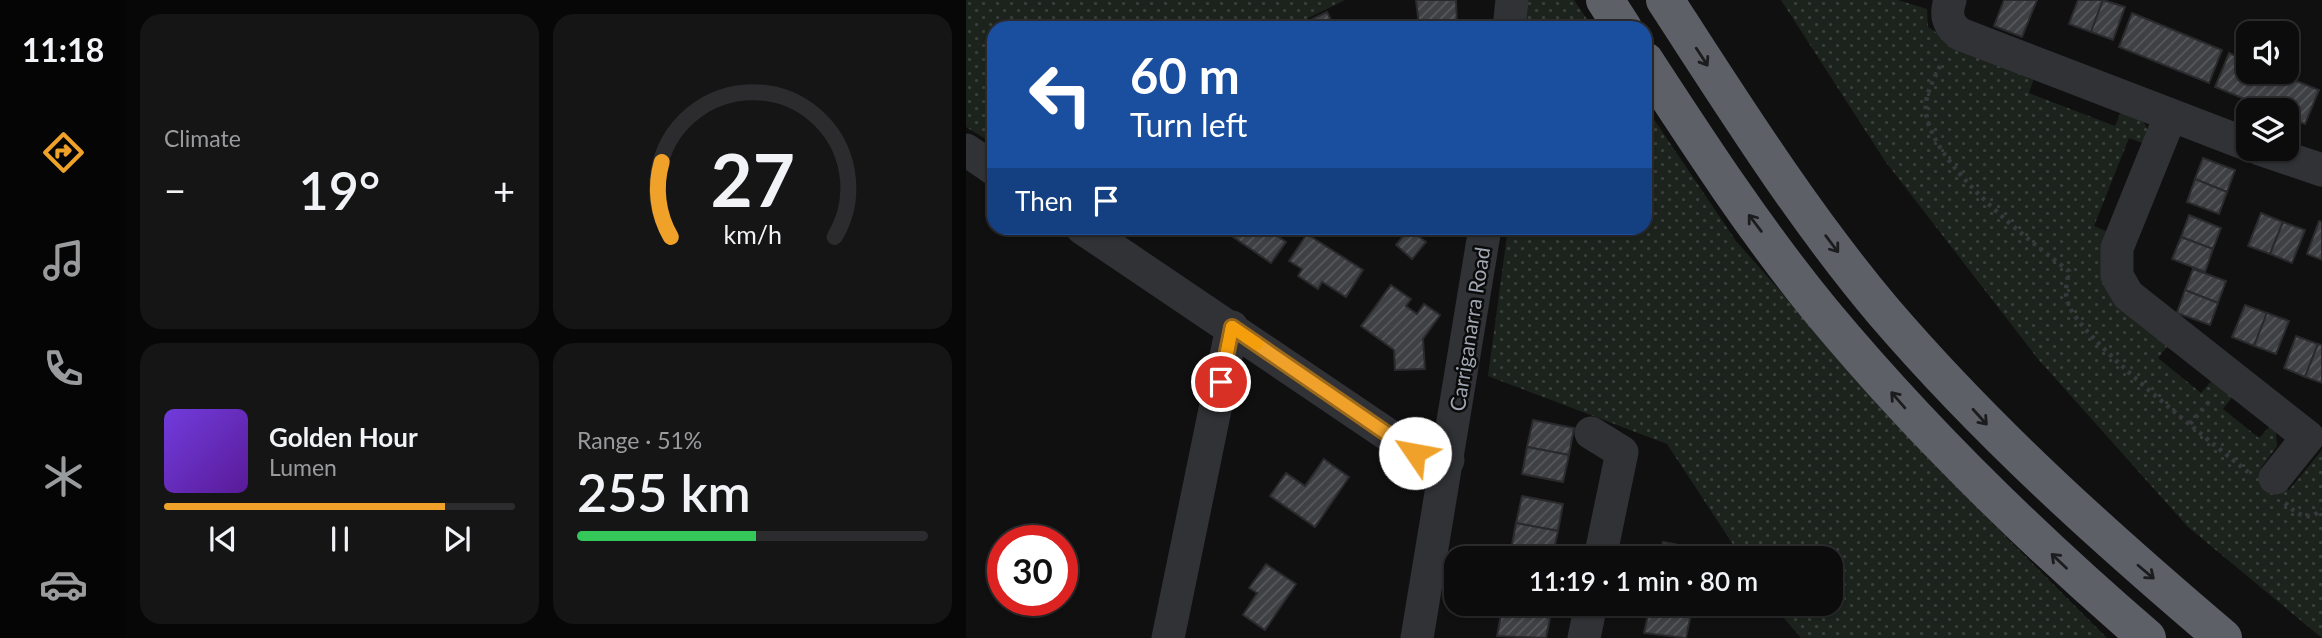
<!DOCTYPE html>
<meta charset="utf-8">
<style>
:root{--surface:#0c0c0d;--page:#151516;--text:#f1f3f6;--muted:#9a9b9d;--line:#2c2c2e;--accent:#efa12a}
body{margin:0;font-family:Lato,sans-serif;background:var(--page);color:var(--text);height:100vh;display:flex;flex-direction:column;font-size:26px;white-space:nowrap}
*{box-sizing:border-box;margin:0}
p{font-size:23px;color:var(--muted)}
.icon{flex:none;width:38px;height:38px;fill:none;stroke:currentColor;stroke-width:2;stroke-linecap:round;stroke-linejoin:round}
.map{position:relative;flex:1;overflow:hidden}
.sheet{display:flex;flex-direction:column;gap:14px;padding:14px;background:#070707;width:840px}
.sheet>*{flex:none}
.banner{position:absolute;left:21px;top:21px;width:665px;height:214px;border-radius:21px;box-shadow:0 2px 5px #0004,0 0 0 2px var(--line);background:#1a4fa0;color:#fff;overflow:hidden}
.tools{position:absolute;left:1270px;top:21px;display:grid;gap:14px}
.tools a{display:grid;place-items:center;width:63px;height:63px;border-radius:14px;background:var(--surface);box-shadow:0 2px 5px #0004,0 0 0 2px var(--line);font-size:35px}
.speed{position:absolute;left:21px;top:525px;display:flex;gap:14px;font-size:35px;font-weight:700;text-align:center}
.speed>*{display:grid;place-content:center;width:91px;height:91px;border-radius:50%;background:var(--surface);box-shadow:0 2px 5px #0004,0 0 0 2px var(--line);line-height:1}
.speed .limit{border:10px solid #d22;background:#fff;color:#111}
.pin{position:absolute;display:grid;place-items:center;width:60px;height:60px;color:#fff;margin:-30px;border:4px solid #fff;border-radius:50%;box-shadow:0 2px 7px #0007}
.me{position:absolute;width:77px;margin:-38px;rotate:303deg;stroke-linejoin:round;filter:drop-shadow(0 0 5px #0008)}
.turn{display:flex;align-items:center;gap:24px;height:147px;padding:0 28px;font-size:32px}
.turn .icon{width:91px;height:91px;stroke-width:2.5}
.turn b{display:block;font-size:49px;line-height:60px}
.then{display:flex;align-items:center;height:66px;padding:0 28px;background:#0003;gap:14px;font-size:26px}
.big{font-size:52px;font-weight:600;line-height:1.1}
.sheet .widget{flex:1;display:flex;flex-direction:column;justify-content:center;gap:10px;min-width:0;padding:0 24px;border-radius:21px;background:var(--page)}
.sheet .dial{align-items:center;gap:0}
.dial svg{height:182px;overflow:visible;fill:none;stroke:var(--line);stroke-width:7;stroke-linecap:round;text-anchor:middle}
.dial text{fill:var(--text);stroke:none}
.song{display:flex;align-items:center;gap:21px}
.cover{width:84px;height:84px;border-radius:10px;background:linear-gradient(135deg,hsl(260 70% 55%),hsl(270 70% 35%))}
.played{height:7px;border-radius:4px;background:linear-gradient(90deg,var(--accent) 80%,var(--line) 80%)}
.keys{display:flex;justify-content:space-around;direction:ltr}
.heat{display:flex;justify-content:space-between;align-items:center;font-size:38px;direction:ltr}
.charge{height:10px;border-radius:5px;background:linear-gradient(90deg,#34c759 51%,var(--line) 0)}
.sheet .tiles{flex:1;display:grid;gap:14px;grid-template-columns:repeat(2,1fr)}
.trip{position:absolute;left:478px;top:546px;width:399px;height:70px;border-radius:21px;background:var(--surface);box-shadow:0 2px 5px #0004,0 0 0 2px var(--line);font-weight:600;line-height:70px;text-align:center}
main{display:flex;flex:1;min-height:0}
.tab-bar{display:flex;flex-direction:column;width:126px;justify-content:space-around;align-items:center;background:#050505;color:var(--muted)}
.tab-bar .icon{width:49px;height:49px}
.tab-bar .selected{color:var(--accent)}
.tab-bar b{font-size:32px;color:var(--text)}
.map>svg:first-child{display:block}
.grass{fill:url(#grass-dots)}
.building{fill:url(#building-hatch);stroke:#2a2a2d;stroke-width:2}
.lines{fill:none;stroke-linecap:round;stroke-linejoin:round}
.path{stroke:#37393d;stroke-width:4.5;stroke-dasharray:3.5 5;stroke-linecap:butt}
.minor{stroke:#313236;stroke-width:33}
.highway{stroke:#5d6067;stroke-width:38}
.oneway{stroke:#1b1c1e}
.route-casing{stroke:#9b691b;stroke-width:18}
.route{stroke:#efa12a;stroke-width:12}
.slow{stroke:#f59e0b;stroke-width:12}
.labels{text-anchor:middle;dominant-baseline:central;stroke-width:5;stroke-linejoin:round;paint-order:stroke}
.street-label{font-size:21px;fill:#a1a7b2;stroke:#0b0b0c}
</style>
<main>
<nav class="tab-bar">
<b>11:18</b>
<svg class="icon selected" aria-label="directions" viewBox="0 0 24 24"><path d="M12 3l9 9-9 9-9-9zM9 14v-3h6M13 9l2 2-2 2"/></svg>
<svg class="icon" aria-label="music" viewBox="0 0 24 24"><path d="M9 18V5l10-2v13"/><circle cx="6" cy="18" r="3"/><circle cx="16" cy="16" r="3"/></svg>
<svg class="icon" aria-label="phone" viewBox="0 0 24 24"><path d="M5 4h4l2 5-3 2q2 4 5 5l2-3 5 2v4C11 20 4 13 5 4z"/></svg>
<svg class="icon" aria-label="climate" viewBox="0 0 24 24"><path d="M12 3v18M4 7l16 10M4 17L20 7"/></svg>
<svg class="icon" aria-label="car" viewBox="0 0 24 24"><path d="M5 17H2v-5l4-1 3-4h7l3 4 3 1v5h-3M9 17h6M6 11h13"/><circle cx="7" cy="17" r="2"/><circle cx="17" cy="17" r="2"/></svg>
</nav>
<section class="sheet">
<div class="tiles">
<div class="widget"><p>Climate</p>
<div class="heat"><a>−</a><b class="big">19°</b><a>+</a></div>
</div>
<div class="widget dial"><svg viewBox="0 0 100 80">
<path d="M14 69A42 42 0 1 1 86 69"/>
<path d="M14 69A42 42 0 0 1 10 36" stroke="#efa12a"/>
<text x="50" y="56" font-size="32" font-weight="700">27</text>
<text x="50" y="72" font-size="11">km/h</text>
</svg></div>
<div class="widget">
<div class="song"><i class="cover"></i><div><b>Golden Hour</b><p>Lumen</p></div></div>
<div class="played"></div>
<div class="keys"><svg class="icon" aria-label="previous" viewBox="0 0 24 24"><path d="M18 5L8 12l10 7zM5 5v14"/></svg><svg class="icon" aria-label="pause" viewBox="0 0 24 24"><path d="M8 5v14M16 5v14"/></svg><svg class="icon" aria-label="next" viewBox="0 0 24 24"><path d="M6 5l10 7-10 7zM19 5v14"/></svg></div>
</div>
<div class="widget"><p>Range · 51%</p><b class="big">255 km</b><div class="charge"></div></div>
</div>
</section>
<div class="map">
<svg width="1356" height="638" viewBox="0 0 1356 638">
<defs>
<pattern id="grass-dots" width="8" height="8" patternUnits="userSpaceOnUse" patternTransform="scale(1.75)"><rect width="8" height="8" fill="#1c231d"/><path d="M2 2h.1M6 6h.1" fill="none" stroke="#3a403b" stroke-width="1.8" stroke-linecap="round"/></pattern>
<pattern id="building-hatch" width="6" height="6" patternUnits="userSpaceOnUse" patternTransform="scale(1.75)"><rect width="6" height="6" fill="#3f4044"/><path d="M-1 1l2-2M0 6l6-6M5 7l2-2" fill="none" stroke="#58595d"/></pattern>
</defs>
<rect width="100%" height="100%" fill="#101011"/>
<g class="grass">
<path d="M0 0H379L322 28H28V144L0 127Z"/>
<path d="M560 0H608L627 28H558Z"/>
<path d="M815 0H932L961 9 962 27 982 40 1069 75 1063 93 1149 126 1156 108C1175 119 1185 122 1182 145L1163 138 1128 226 1147 234 1205 342 1192 358 1235 393 1248 378 1268 395 1257 409 1293 438 1305 425 1310 433 1311 446 1295 468 1323 490 1356 450V638L1222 527 1072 359 919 161Z"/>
<path d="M679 106 770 241 966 463 1141 638H835L806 604H864V558H776L701 444 522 376 542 228H679Z"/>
</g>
<g class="building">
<path d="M450 0H490L491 23 453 26Z"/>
<path d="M1038 0H1071L1056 37 1028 26Z"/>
<path d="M1112 0H1137L1125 32 1103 24Z"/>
<path d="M1137 0 1159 7 1147 40 1125 32Z"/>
<path d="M361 12 369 28H328Z"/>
<path d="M1166 13 1256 50 1243 83 1153 47Z"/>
<path d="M1263 53 1283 62V72H1308L1353 90 1339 124 1321 117V110H1306L1249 87Z"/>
<path d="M1237 158 1269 170 1261 192 1229 179Z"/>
<path d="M1229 179 1261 192 1253 214 1221 202Z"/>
<path d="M1295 213 1317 222 1304 254 1282 246Z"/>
<path d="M1223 215 1255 228 1247 249 1215 237Z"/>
<path d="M1353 221 1356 222V260L1341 254Z"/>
<path d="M1317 222 1339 230 1326 263 1304 254Z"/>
<path d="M254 228H300L320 242 305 263Z"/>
<path d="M443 229 460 242 446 259 430 245Z"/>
<path d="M341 234 397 270 380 297 356 282 352 289 332 276 336 269 323 261Z"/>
<path d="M1215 237 1247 249 1239 272 1206 259Z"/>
<path d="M1227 269 1260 281 1252 303 1219 290Z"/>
<path d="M425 285 445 299 440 306 451 314 458 304 474 315 457 339 459 369 429 370 428 350 395 326Z"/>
<path d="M1219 290 1252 303 1244 325 1211 313Z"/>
<path d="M1279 305 1301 313 1288 346 1266 337Z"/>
<path d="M1301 313 1323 321 1310 354 1288 346Z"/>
<path d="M1330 336 1352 344 1339 377 1318 368Z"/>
<path d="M1352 344 1356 345V383L1339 377Z"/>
<path d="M567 420 608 428 603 455 561 447Z"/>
<path d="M561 447 603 455 597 482 556 474Z"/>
<path d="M358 459 383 477 349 527 304 496 320 473 339 486Z"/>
<path d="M556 496 597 504 592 531 550 523Z"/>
<path d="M550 523 592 531 586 558 545 550Z"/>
<path d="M697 542 738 550 737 558H694Z"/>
<path d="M300 564 330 584 299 630 277 615 291 593 283 588Z"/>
<path d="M537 604H568L566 614 584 618 580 638 531 636Z"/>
<path d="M684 606 725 614 720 638 678 633Z"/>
</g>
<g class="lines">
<g class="path">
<path d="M974 66C967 81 958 96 960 112 965 164 1063 241 1103 271 1101 282 1098 293 1102 303 1112 338 1248 444 1283 473"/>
<path d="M1224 424 1246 398"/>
<path d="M1319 503C1331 514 1342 523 1356 509"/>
</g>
<g class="minor">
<path d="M984 0C979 15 982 25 994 34L1283 145"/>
<path d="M543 28 546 0"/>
<path d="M1204 117 1151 248V276L1162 295 1342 437 1309 478"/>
<path d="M1294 149 1356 170"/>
<path d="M0 150 28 169"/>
<path d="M116 228 449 453 482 460"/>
<path d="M625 433 656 452 634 558"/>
<path d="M202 638 266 327"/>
<path d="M451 638 519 228"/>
<path d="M618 638 625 604"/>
</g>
<g class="highway">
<path d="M639 0 657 28"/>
<path d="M699 0C768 106 836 215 918 312 1021 432 1137 536 1257 638"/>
<path d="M679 61C735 147 791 233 856 312 954 430 1065 538 1181 638"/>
</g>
</g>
<defs><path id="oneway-shaft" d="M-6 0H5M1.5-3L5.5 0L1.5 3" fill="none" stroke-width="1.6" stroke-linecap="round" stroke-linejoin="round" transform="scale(1.75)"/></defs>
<g class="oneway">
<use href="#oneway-shaft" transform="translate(736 57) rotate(57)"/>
<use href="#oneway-shaft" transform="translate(789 223) rotate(-127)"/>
<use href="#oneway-shaft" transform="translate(866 244) rotate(53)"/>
<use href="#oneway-shaft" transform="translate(932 400) rotate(-131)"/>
<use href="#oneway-shaft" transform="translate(1014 417) rotate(48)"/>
<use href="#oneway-shaft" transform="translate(1093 561) rotate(-136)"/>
<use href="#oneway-shaft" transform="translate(1180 572) rotate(40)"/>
</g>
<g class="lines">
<defs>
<path id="route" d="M255 382 266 327 449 453"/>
</defs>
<use href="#route" class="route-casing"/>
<use href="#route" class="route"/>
<path class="slow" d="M261 352 266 327 291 344"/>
</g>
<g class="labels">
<g class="street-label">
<text transform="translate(503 329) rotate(-81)">Carriganarra Road</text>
</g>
</g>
</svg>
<div class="tools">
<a><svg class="icon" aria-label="sound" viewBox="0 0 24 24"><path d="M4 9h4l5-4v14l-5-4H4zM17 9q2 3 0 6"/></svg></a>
<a><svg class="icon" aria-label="layers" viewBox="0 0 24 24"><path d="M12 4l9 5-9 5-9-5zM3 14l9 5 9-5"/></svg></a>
</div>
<div class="speed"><div class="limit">30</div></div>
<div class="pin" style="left:255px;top:382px;background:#d93025"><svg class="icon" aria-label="arrive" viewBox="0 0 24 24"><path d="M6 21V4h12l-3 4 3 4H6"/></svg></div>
<svg class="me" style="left:449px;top:453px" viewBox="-20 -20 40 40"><circle r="19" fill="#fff"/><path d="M0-13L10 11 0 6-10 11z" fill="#efa12a"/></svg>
<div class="trip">11:19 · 1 min · 80 m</div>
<div class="banner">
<div class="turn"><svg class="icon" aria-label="left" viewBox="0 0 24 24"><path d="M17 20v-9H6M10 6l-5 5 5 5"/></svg><div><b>60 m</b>Turn left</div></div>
<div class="then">Then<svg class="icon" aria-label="arrive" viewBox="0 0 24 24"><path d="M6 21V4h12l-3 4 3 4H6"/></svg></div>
</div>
</div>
</main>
